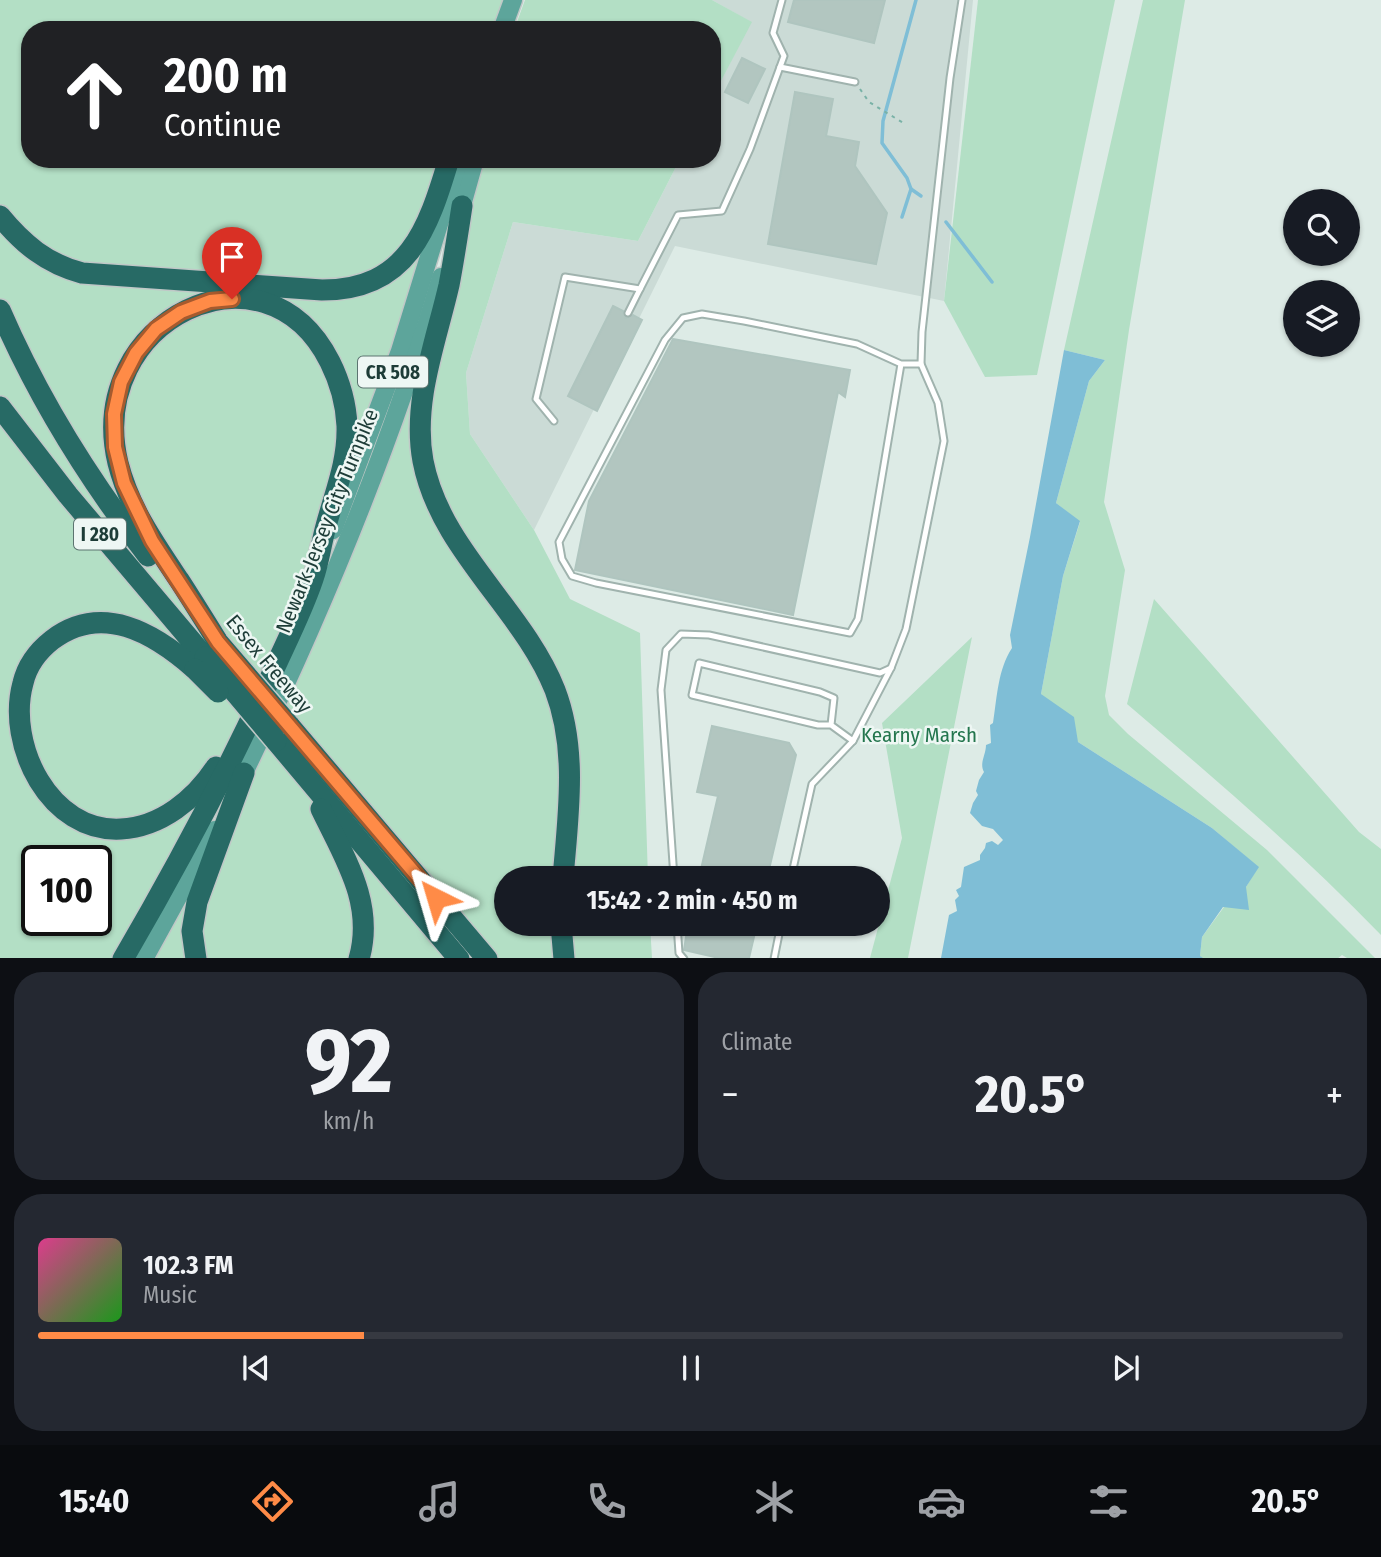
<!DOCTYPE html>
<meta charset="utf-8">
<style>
:root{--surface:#171b24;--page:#242831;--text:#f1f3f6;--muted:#9ea1a6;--line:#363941;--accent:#ff8b47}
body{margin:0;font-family:"Fira Sans Condensed",sans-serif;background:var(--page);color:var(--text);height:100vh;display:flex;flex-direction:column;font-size:26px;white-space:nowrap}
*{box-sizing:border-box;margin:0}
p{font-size:23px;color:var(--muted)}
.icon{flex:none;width:38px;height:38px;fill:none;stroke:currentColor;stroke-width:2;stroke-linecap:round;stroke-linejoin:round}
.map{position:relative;height:958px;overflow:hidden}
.sheet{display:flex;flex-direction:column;gap:14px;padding:14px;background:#0d0f14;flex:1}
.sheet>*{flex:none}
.banner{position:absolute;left:21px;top:21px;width:700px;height:147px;border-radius:28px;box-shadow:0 2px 5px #0004;background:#202124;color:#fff;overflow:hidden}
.buttons{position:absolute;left:1283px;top:189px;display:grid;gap:14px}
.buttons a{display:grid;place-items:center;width:77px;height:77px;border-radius:50%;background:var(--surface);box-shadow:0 2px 5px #0004;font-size:35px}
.speed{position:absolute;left:21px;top:845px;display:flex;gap:14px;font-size:35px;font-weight:700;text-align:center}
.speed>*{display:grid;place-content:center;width:91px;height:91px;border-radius:50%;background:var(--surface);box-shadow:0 2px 5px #0004;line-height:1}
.speed .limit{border:4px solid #111;border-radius:10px;background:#fff;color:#111}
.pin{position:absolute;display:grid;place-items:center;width:60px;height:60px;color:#fff;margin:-72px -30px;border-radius:50% 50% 50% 0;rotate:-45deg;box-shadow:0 0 7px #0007}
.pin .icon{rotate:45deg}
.me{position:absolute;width:77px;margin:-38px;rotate:320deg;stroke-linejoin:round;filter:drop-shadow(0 0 5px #0008)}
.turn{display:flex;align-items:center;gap:24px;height:147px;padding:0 28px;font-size:32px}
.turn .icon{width:91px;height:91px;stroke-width:2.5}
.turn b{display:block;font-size:49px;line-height:60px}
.big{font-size:52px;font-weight:700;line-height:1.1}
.sheet .widget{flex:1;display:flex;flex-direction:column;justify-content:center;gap:10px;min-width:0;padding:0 24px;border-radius:28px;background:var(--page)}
.sheet .dial{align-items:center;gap:0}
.dial b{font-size:91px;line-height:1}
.song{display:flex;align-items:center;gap:21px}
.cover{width:84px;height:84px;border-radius:10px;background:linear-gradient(135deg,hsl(330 70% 55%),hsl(120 70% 35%))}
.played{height:7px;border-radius:4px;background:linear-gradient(90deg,var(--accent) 25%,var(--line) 25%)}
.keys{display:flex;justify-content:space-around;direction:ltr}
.heat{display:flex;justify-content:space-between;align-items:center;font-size:38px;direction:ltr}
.sheet .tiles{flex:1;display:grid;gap:14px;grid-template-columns:1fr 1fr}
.widget:last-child{grid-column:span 2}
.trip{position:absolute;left:494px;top:866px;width:396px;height:70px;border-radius:35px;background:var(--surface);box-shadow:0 2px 5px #0004;font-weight:700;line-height:70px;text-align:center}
.menu{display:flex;height:112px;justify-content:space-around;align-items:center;background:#090b0e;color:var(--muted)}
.menu .icon{width:49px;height:49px}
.menu .active{color:var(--accent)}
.menu b{font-size:32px;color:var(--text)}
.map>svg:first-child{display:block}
.built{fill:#cbdbd6}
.green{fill:#b3dfc5;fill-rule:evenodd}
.water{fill:#7fbed6}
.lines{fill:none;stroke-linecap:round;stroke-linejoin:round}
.stream{stroke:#7fbed6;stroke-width:3.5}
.building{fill:#b2c6c0;stroke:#afc5bf;stroke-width:2}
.lane-casing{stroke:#a0b3ae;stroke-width:9}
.primary-casing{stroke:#c0c8c7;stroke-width:21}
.highway-casing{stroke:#c0c8c7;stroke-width:24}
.path{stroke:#7ab2a7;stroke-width:2;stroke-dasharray:3.5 5;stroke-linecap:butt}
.lane{stroke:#fff;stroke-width:5}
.primary{stroke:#5da59b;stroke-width:18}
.highway{stroke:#276a65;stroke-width:21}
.highway-bridge-casing{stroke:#c0c8c7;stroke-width:24;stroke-linecap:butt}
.highway-bridge{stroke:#276a65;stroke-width:21}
.route-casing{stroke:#a65a2e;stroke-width:18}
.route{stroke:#ff8b47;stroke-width:12}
.labels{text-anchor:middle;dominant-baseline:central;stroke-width:5;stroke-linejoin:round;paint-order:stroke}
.shield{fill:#eef7f4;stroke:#5c7470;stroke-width:2}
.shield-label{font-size:19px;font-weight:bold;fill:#1d3c37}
.street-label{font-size:21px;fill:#1d3c37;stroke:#eef7f4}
.park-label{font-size:21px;fill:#24764e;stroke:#eef7f4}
</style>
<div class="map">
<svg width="1381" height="959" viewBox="0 0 1381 959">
<rect width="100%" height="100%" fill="#ddebe6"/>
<path class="built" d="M712 0H973L944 301 675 246 534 530 470 434 466 373 513 222 638 241 680 159H712V98L751 22Z"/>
<g class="green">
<path d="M0 0H503L496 30H30V159H459L329 541 123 958 0 959ZM37 861H96V920H37Z"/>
<path d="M525 0H712L752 22 712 98V30H514Z"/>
<path d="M978 0H1115L1037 375 985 377 944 301Z"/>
<path d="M1143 0H1185L1129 330 1104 502 1125 570 1105 696 1109 715 1128 734 1267 850 1375 958H1347L1342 955 1337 959H1203L1200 956 1202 937 1224 907 1246 887 1258 867 1212 828 1078 742 1041 694 1063 576 1080 522 1056 503 1089 381 1105 360 1064 350Z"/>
<path d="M475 159H680L638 241 513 222 466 373 470 434 534 530 570 599 640 633 648 878H506V924H650L652 958 144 959 230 803 400 404 420 409Z"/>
<path d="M1154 599 1359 832 1381 849V935C1302 853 1214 778 1127 704Z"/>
<path d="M972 637 908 958H870L902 838 882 723Z"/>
</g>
<path class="water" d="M1064 350 1105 360 1089 381 1056 503 1080 521 1063 576 1041 694 1074 717 1078 742 1212 828 1259 867 1246 887 1249 910 1223 907 1202 937 1200 956 1203 958H941L949 915 957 911 955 900 959 896 956 890 961 887 964 867 980 860V855L985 848 986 843 992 841 998 845 1003 840 993 829 982 826 970 813 973 803 978 795 976 791 979 780 984 772C979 763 986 755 986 745L991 743 990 725 993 723C997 697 998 669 1012 648L1010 635 1030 537Z"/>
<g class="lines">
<g class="stream">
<path d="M911 189 921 196"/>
<path d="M902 217 911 189 907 178 882 143 883 121 916 0"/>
<path d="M946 222 992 282"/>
</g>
</g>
<g class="building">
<path d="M794 0H885L874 43 788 22Z"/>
<path d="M742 58 765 69 748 103 725 92Z"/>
<path d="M795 92 833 99 826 136 859 142 855 166 887 213 876 264 768 244Z"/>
<path d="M613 306 623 311 626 318 633 315 642 320 597 411 568 396Z"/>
<path d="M673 339 850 370 845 397 838 392 793 615 575 570 589 501Z"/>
<path d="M712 726 789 743 796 755 767 878H699L718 796 697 792Z"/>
<path d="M688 924H757L749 958H719L684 950Z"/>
</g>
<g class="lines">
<defs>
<g id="lane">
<path d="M780 67 855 82"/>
<path d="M628 313 640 289"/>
<path d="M901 364 858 619 850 633 596 583 572 576 562 559 559 542 665 340 683 318 702 314 744 321 857 344 901 364H921"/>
<path d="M554 421 536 399 565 277 640 289 678 215 722 211 750 149 784 56 773 33 782 0"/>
<path d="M831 725 834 698 820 692 699 663 692 695 818 725H831L853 741"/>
<path d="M674 878 661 690 666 650 681 634 709 635 880 673 891 668"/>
<path d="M791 878 812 784 853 741 891 668 906 629 944 441 938 403 921 364 922 332 950 78 962 0"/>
<path d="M677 924 679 953 684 959"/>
<path d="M774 959 781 924"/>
</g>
<g id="primary">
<path d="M502 30 513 0"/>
<path d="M459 216 475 159"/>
<path d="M333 530 400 351 459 159"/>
<path d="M239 783C319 619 389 452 441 277"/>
<path d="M144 959 215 830"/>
</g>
<g id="highway">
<path d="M462 206C458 232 454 259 449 285 436 342 412 402 423 461 440 550 523 609 555 690 578 750 568 816 563 878"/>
<path d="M0 216C23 244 47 264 82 273L322 290C408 290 428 229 449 159"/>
<path d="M0 310C38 398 89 480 148 556"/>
<path d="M0 407 68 495 205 657"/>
<path d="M195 669C154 633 102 602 52 640 38 651 27 666 23 683 6 745 50 833 121 829 161 827 195 799 216 767"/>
<path d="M289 725 487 959"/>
<path d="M276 741 459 959"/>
<path d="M321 809C344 857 375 903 359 959"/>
<path d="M561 924 564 959"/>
<path d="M123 959C175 870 224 778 267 685 282 650 301 615 313 579 319 562 321 544 326 526 335 492 348 462 347 426 346 403 340 382 330 362 264 231 84 321 118 463 129 507 154 543 179 580 192 600 205 621 218 642"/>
<path d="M196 959 192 931 197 902 244 773"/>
</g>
</defs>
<use href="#lane" class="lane-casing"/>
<use href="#primary" class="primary-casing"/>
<use href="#highway" class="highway-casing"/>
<path class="path" d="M860 89 869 102 905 124"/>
<use href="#lane" class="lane"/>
<use href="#primary" class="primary"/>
<use href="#highway" class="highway"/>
<defs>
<g id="highway-bridge">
<path d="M218 642 289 725"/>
<path d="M205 657 276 741"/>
<path d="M195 669 218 692"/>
</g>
</defs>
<use href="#highway-bridge" class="highway-bridge-casing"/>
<use href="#highway-bridge" class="highway-bridge"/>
</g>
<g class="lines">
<defs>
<path id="route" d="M232 299 210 301 181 312 156 329 136 353 121 382 114 414 115 447 124 483 152 541 218 642 436 898"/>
</defs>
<use href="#route" class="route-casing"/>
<use href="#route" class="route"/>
</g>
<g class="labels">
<g class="shield">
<rect x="358" y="356.5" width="70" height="31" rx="5"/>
<rect x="74" y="518.5" width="52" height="31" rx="5"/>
</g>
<g class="shield-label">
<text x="393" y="372">CR 508</text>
<text x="100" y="534">I 280</text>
</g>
<g class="street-label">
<text transform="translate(327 521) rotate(-68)">Newark-Jersey City Turnpike</text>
<text transform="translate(269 664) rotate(50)">Essex Freeway</text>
</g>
<g class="park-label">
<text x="919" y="735">Kearny Marsh</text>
</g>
</g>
</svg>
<div class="buttons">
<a><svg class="icon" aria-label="search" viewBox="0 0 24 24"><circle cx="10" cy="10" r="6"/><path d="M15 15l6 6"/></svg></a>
<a><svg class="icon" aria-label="layers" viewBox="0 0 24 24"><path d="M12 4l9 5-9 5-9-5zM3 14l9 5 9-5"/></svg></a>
</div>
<div class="speed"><div class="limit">100</div></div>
<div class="pin" style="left:232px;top:299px;background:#d93025"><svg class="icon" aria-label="arrive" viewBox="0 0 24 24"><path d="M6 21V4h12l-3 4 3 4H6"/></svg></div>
<svg class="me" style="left:436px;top:898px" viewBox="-20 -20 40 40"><path d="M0-17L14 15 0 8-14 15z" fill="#ff8b47" stroke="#fff" stroke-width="4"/></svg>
<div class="trip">15:42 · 2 min · 450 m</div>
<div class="banner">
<div class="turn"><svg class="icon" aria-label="ahead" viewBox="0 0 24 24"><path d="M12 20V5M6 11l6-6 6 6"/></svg><div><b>200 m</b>Continue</div></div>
</div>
</div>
<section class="sheet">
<div class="tiles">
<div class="widget dial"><b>92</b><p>km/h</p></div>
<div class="widget"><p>Climate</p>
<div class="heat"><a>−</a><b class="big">20.5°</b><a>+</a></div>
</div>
<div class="widget">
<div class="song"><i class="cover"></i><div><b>102.3 FM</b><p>Music</p></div></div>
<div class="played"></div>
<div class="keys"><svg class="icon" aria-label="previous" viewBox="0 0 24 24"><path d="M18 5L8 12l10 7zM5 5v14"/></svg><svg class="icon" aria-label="pause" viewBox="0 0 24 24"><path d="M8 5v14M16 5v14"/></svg><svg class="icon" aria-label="next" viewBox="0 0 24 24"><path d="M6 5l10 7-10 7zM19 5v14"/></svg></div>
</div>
</div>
</section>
<nav class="menu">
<b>15:40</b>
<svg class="icon active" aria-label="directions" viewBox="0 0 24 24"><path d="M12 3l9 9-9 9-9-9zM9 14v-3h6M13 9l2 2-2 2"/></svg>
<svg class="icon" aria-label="music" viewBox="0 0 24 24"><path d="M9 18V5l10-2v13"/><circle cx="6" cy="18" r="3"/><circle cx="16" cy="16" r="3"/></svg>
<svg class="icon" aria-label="phone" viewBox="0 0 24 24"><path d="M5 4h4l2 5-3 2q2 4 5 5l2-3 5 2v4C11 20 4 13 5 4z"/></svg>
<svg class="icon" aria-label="climate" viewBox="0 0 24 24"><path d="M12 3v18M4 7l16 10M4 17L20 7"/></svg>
<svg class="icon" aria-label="car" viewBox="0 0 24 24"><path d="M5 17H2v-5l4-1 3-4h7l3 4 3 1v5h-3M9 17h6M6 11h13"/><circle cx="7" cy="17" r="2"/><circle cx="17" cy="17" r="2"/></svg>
<svg class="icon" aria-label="filters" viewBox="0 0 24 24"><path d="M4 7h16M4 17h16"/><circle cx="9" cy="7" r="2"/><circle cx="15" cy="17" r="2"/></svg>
<b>20.5°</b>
</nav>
